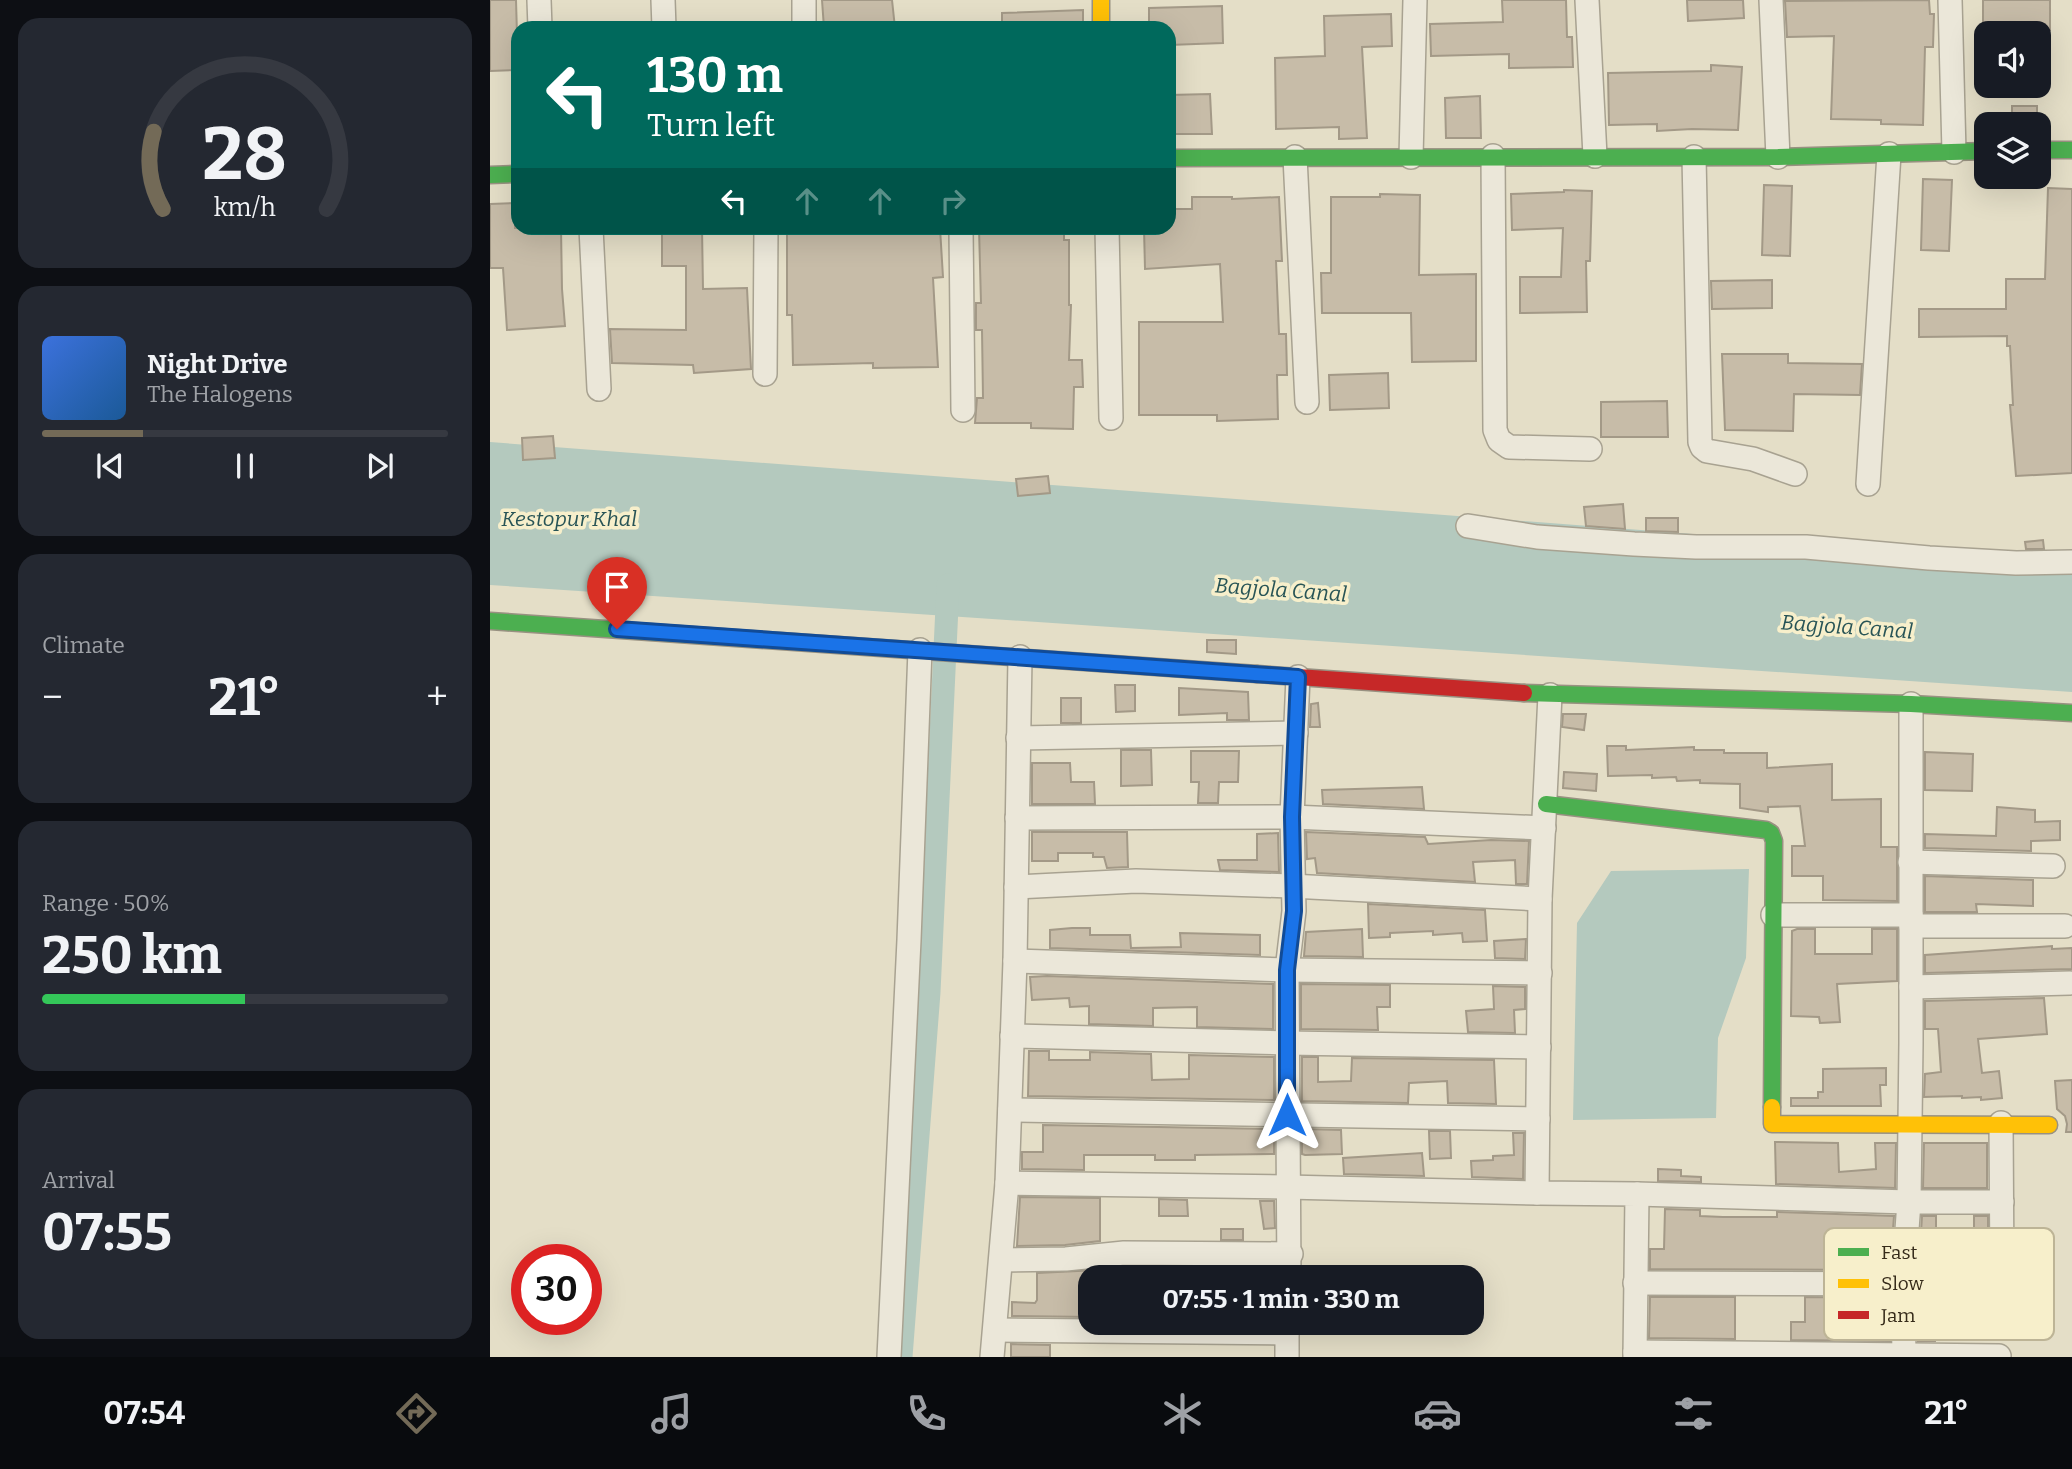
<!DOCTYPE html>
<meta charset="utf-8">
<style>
:root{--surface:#171b24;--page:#242831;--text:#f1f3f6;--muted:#9ea1a6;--line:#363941;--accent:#736a57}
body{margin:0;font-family:Bitter,serif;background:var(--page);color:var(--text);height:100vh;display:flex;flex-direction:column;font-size:26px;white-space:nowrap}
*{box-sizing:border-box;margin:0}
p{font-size:23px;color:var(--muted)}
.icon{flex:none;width:38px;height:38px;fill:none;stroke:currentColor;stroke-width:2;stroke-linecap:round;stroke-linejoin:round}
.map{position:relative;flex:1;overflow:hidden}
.panel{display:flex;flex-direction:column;gap:18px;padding:18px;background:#0d0f14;width:490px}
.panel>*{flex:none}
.guide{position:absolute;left:21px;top:21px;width:665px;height:214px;border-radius:21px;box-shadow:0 7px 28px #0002;background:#00695c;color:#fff;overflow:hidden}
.tools{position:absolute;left:1484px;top:21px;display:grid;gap:14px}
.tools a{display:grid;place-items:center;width:77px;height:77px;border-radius:14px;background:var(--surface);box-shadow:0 7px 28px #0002;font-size:35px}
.speed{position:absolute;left:21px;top:1244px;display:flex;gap:14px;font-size:35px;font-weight:700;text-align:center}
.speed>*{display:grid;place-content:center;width:91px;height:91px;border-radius:50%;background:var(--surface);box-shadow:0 7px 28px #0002;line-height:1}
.speed .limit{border:10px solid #d22;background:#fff;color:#111}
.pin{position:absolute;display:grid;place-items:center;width:60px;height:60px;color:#fff;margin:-72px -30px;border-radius:50% 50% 50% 0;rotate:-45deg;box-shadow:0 0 7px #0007}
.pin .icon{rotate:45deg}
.me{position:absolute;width:77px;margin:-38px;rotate:0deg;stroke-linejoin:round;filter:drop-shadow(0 0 5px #0008)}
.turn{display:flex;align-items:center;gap:24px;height:147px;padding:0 21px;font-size:32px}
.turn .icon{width:91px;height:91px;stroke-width:2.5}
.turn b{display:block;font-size:49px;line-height:60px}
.lanes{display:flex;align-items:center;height:66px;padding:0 21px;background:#0003;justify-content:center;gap:35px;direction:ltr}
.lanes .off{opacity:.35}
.big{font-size:52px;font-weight:700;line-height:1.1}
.panel .widget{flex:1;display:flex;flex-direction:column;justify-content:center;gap:10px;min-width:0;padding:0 24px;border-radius:21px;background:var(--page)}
.panel .dial{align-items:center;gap:0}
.dial svg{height:182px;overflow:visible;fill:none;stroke:var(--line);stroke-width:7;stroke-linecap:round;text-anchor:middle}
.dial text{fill:var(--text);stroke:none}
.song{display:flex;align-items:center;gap:21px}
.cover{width:84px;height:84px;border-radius:10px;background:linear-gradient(135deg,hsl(220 70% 55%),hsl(210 70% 35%))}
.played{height:7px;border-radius:4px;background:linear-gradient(90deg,var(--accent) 25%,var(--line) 25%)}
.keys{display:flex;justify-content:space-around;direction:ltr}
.heat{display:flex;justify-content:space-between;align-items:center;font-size:38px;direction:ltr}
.charge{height:10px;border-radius:5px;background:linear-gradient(90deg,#34c759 50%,var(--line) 0)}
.trip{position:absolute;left:588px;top:1265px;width:406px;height:70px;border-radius:21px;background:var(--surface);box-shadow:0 7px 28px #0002;font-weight:700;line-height:70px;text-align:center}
.tabs{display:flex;height:112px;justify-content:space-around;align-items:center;background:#090b0e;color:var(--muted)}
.tabs .icon{width:49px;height:49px}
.tabs .current{color:var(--accent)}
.tabs b{font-size:32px;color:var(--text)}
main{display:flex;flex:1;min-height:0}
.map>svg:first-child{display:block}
.water{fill:#b4c9be}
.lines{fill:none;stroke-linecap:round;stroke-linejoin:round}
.canal{stroke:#b4c9be;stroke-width:23}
.building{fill:#c7bca8;stroke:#a39987;stroke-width:2}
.street-casing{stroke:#a8a291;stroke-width:26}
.fast-casing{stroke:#989181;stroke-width:19}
.slow-casing{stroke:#989181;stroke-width:19}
.jam-casing{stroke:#989181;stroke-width:19}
.street{stroke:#ebe7d9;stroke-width:23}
.fast{stroke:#4caf50;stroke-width:16}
.slow{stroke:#ffc107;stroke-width:16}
.jam{stroke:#c62828;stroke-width:16}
.route-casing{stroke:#114b97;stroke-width:18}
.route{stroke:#1a73e8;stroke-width:12}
.labels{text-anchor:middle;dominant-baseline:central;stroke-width:7;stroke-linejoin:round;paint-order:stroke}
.water-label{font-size:21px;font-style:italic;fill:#285456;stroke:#f7efcb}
.key{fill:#f7efcb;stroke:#bdb496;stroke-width:2}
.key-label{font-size:19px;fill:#362b1a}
</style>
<main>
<section class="panel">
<div class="widget dial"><svg viewBox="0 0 100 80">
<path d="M14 69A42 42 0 1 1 86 69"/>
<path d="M14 69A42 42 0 0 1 10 35" stroke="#736a57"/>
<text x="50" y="56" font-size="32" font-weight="700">28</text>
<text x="50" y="72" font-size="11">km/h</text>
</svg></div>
<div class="widget">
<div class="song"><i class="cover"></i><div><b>Night Drive</b><p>The Halogens</p></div></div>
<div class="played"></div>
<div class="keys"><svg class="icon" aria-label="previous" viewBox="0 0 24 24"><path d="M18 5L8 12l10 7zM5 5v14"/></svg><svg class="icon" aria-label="pause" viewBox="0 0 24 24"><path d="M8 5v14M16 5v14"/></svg><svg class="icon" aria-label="next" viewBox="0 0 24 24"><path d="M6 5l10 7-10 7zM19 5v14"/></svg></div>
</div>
<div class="widget"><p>Climate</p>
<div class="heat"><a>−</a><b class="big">21°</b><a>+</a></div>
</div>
<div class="widget"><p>Range · 50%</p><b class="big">250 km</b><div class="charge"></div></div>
<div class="widget"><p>Arrival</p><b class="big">07:55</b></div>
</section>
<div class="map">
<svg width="1582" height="1357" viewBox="0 0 1582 1357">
<rect width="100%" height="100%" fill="#e4dec7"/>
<g class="water">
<path d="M0 442 1582 563V692L0 585Z"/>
<path d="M1259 869 1256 958 1228 1038 1226 1118 1083 1120 1087 923 1121 871Z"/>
</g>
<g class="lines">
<path class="canal" d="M411 1357 439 992 458 585"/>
</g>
<g class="building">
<path d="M0 0H26L28 70 0 71Z"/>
<path d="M332 0H402L405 28H334Z"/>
<path d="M1012 0H1076L1077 37H1082L1083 67 1019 68V54L941 56 940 24 1013 22Z"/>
<path d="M1197 0H1253L1254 18 1198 21Z"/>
<path d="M1439 0 1440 14H1444L1443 47H1435L1433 125 1391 124V120L1341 119 1344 36 1297 37 1295 1Z"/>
<rect x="1493" y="0" width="67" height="30"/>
<path d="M732 6 733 43 679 45V28H659V8Z"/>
<path d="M593 10V28H512V13Z"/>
<path d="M901 14 902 46 872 47 877 138 849 139V127L786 129 785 58 835 56 834 16Z"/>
<path d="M1221 65 1252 67 1248 130 1202 129 1167 131V124L1119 125 1118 73 1221 71Z"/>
<path d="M720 94 722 134H679V95Z"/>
<path d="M990 96 991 138H956L955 98Z"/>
<rect x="1522" y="106" width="25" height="18"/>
<path d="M1433 179 1462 180 1459 251 1431 250Z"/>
<path d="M1274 185 1302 186 1300 256 1272 255Z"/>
<path d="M1558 188 1582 189V473L1526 476 1520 405H1523L1520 346H1517V336L1429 337V309H1516V279H1555Z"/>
<path d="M1074 190 1102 191 1100 261H1096L1097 312 1030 313V277H1071L1073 228 1022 230 1021 194 1074 192Z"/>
<path d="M890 194 930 195 929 275 986 274V361L922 362 921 313H832L831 273H841V197H890Z"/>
<path d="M702 197H742V199L789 197 792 261H786L789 334H796L797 375H787L788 419 727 421V415H649V322H733L730 264 655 269 654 228H679V209H702Z"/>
<path d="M25 203V228H71L72 289 75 326 17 330 13 268H0V204Z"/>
<path d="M172 228H212L213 289 257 288 261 369 204 373 203 365 122 363 120 329 196 330V266H172Z"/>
<path d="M297 228H450L453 277 443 278 448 367 383 368V363L303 365 302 315H297Z"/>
<path d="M489 228H574V240H579V305H581L579 360H592L593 387H584L583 429 541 428V423H485L487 398H493L492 330H486V303H491Z"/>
<path d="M1282 280V308L1222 309 1221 281Z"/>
<path d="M1232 354H1298V363L1372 364 1370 395 1304 394 1303 431 1235 430Z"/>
<path d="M898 373 899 408 840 410 839 375Z"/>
<path d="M1177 401 1178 437H1111V402Z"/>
<path d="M63 436 65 458 33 460 32 438Z"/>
<path d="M558 476 560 493 528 496 526 479Z"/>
<path d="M1133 504 1135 529 1096 526 1094 507Z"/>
<path d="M1156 518H1188V532L1156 531Z"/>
<path d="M1553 540 1554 549H1536L1535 542Z"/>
<path d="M717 640H746V654L717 652Z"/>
<path d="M625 685H645V711L626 712Z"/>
<path d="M689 688 758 692 759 720H737V713L689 715Z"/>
<rect x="571" y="698" width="20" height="25"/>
<path d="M828 703 830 727H820L821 704Z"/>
<path d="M1073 714H1096L1094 730 1072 727Z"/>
<path d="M1117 746H1136V750L1204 747V750H1234V753H1277V768L1342 764V800L1391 799V847H1407V901L1333 900V876H1302V846H1315L1310 806 1278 807V812L1250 808V784L1210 783V780L1187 781 1186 777 1162 778V775L1118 776Z"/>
<path d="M631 750H661L662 785 631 786Z"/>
<path d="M701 751H749L748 782H729L728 803H708L709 782H701Z"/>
<path d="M1435 752 1483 754 1482 791 1435 790Z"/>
<path d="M542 763H580L581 782H604L605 804H542Z"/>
<path d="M1074 772 1107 774 1106 791 1073 788Z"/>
<path d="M932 787 934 809 833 804 832 790Z"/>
<path d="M1507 807 1545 810V822L1570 821V840L1541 841V851L1435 848V834L1506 836Z"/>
<path d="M542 832H637L638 867 617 868 614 857H603V853H568V861H542Z"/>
<path d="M816 832 935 837 938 844 1001 840 1039 841 1037 884H1026L1025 860 983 862 985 882 827 873 825 858 817 859Z"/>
<path d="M788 833 789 872 730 870 728 860H767V834Z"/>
<path d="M1435 876 1543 880V906L1486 904 1487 912H1435Z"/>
<path d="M878 904 995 910 997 941 973 942 972 933 943 935V931L900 933V937L879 938Z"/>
<path d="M582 928H600V935H640L641 948 691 947 690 933 770 935V955L560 948V930Z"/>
<path d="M872 929 873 957 814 956 816 932Z"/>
<path d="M1307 929H1325V954H1382V929H1407V981L1347 984 1350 1022 1330 1023 1329 1017 1301 1016 1302 931Z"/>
<path d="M1036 939 1035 959 1005 958 1004 941Z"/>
<path d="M1562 946V949L1582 948V969L1435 973V955Z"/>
<path d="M557 976 783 984V1029L707 1027V1007L663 1008V1026L599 1024V1006L580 1007 579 998 542 1000 540 977Z"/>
<path d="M811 984 900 985V1007H887L888 1030 811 1029Z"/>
<path d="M1003 986 1035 987V1009L1024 1010 1025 1033 978 1032 976 1011 1004 1009Z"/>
<path d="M1554 998 1557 1034 1488 1039 1492 1073 1509 1071 1512 1098 1491 1100V1097L1472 1098V1096L1434 1097 1435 1074 1451 1072 1448 1029H1435V1001Z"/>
<path d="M539 1051H559V1060H600V1052L661 1054 662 1080 699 1079V1055L784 1057V1100L538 1096Z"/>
<path d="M812 1057H828V1082L861 1081 862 1058 1004 1060 1006 1104 958 1103 957 1081 919 1083 918 1103 812 1101Z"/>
<path d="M1396 1068V1085H1390L1391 1106H1301V1098H1328V1092H1333V1069Z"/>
<path d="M1582 1080V1132H1576L1577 1124 1575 1116 1567 1109 1565 1081Z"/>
<path d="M553 1125 784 1129V1154L705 1155V1160H665V1155H594V1170L532 1169V1152H553Z"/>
<path d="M812 1129 851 1130 852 1154 815 1155 812 1154Z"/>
<path d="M939 1131H960L961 1158 940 1159Z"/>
<path d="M1023 1133H1034L1033 1179 982 1177 981 1161 1003 1160V1156L1024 1155Z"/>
<path d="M1285 1142 1348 1143 1349 1172 1386 1169 1385 1143H1406L1405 1188 1286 1184Z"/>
<path d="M1434 1143H1497V1188H1433Z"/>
<path d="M932 1153 934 1176 854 1174 853 1158Z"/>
<path d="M1168 1169 1191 1170V1176L1211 1177V1182L1168 1181Z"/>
<path d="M530 1197 610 1198V1241L575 1245 527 1246Z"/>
<path d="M669 1199 697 1200 698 1216H669Z"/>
<path d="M770 1201H784L785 1228 774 1229Z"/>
<path d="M1175 1209 1210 1210V1216L1233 1217H1287V1212L1404 1216 1401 1255H1389L1390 1270 1160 1269V1249H1174Z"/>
<path d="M1432 1216H1446V1250H1430Z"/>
<path d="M1484 1216H1498V1270H1489V1254H1484Z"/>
<rect x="731" y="1229" width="22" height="11"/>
<path d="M608 1270V1278H600V1317L522 1316V1302L545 1303 547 1300V1273Z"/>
<path d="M1160 1297H1245V1339L1159 1338Z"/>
<path d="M1315 1297 1399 1298 1400 1341 1301 1340V1322H1315Z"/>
<path d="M1509 1297V1326L1446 1323 1445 1341H1428L1427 1298Z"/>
<path d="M521 1344 560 1345V1357H521Z"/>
</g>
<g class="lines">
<defs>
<g id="street">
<path d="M49 0 50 28"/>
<path d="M173 0 174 28"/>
<path d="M314 0V28"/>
<path d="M1097 0 1105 156"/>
<path d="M1281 0 1288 157"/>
<path d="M1460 0 1464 152"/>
<path d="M1003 156 1005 430 1009 440 1019 447 1100 449"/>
<path d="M805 157 817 402"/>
<path d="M921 157 925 0"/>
<path d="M1204 157 1210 442 1212 447 1217 451 1263 459 1305 474"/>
<path d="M101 228 109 389"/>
<path d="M471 228 473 410"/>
<path d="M617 228 621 418"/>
<path d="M275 374 276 228"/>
<path d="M1378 484 1399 154"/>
<path d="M978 526 1047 537 1144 544 1206 547H1316L1439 558 1526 563 1582 562"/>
<path d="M1060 695 1050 899 1047 1193 1147 1194 1145 1357"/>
<path d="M528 738 806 733"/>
<path d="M527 818 802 817 1054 828"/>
<path d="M1420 862 1563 866"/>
<path d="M526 887 646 881 801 886 1050 899"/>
<path d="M1283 915H1421"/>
<path d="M1421 926H1575"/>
<path d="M525 961 797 970 1050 973"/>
<path d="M1421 987 1580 983"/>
<path d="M522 1036 797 1043 1049 1047"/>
<path d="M520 1110 1048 1119"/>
<path d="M517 1183 797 1187 1047 1193"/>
<path d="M1147 1194 1419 1202H1512"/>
<path d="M511 1260 576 1259 634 1253 801 1254"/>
<path d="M799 1278 797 970 804 911 802 817 808 677"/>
<path d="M1145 1283 1506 1284 1512 1278 1511 1123"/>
<path d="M505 1330 797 1333"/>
<path d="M1145 1352 1509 1356"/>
<path d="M399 1357 419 940 430 650"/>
<path d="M502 1357 517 1183 525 961 530 657"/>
<path d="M797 1357V1323"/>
<path d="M1414 1357 1413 1284 1419 1202 1421 1043V704"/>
</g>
<g id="fast">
<path d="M1549 150H1582"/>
<path d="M679 158 1288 157 1496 151"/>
<path d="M0 175 28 174"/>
<path d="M0 621 767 674"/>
<path d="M1034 693 1421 704 1582 713"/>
<path d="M1056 804 1276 830 1281 833 1284 841 1282 1107"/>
</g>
<g id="slow">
<path d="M611 0V28"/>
<path d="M1282 1107V1124L1559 1125"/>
</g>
<path id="jam" d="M767 674 1034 693"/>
</defs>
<use href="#street" class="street-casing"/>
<use href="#fast" class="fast-casing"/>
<use href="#slow" class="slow-casing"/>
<use href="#jam" class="jam-casing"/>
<use href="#street" class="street"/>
<use href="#fast" class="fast"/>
<use href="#slow" class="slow"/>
<use href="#jam" class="jam"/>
</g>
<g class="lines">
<defs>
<path id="route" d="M127 629 808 677 802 817 804 911 797 970V1115"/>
</defs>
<use href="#route" class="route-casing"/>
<use href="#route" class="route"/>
</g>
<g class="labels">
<g class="water-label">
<text x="79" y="519">Kestopur Khal</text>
<text transform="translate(791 590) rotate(4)">Bagjola Canal</text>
<text transform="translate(1357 627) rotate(4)">Bagjola Canal</text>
</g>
</g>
<rect x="1334" y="1228" width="230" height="112" rx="10" class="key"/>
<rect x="1348" y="1248" width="31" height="8" fill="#4caf50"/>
<rect x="1348" y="1279" width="31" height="9" fill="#ffc107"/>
<rect x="1348" y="1311" width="31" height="8" fill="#c62828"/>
<g class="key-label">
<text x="1391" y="1259">Fast</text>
<text x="1391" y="1290">Slow</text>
<text x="1391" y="1322">Jam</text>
</g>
</svg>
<div class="tools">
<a><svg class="icon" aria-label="sound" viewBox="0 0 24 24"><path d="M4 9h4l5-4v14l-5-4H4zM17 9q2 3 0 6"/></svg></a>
<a><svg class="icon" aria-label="layers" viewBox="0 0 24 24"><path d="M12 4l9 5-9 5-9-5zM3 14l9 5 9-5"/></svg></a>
</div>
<div class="speed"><div class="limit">30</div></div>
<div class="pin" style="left:127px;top:629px;background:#d93025"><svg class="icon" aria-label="arrive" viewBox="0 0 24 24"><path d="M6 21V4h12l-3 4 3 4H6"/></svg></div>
<svg class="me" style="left:797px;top:1115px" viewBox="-20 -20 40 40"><path d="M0-17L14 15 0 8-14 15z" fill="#1a73e8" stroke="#fff" stroke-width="4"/></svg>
<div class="trip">07:55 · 1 min · 330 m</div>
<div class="guide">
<div class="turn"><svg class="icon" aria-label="left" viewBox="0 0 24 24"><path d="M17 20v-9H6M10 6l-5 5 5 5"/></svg><div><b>130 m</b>Turn left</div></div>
<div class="lanes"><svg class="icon" aria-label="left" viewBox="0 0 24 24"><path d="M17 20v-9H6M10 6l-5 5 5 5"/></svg><svg class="icon off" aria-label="ahead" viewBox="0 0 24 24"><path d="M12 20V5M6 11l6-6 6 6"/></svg><svg class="icon off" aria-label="ahead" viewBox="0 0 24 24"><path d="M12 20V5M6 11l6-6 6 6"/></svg><svg class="icon off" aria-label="right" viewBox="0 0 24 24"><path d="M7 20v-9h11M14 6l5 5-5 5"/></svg></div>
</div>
</div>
</main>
<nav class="tabs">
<b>07:54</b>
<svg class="icon current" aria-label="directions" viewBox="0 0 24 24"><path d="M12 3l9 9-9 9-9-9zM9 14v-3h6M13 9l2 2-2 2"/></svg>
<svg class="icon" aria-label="music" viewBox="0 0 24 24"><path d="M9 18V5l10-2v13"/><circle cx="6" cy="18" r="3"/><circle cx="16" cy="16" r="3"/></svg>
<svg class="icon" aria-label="phone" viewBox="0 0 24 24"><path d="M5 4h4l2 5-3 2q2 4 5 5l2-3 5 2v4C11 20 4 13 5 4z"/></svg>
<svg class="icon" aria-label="climate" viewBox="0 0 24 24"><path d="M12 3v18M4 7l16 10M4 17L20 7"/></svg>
<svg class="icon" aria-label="car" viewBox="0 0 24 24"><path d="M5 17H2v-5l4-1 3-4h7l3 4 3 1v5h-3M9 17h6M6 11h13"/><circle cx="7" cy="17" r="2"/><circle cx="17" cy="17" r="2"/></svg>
<svg class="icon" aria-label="filters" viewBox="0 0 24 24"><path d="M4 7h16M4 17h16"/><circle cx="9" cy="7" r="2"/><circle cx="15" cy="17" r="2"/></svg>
<b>21°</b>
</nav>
